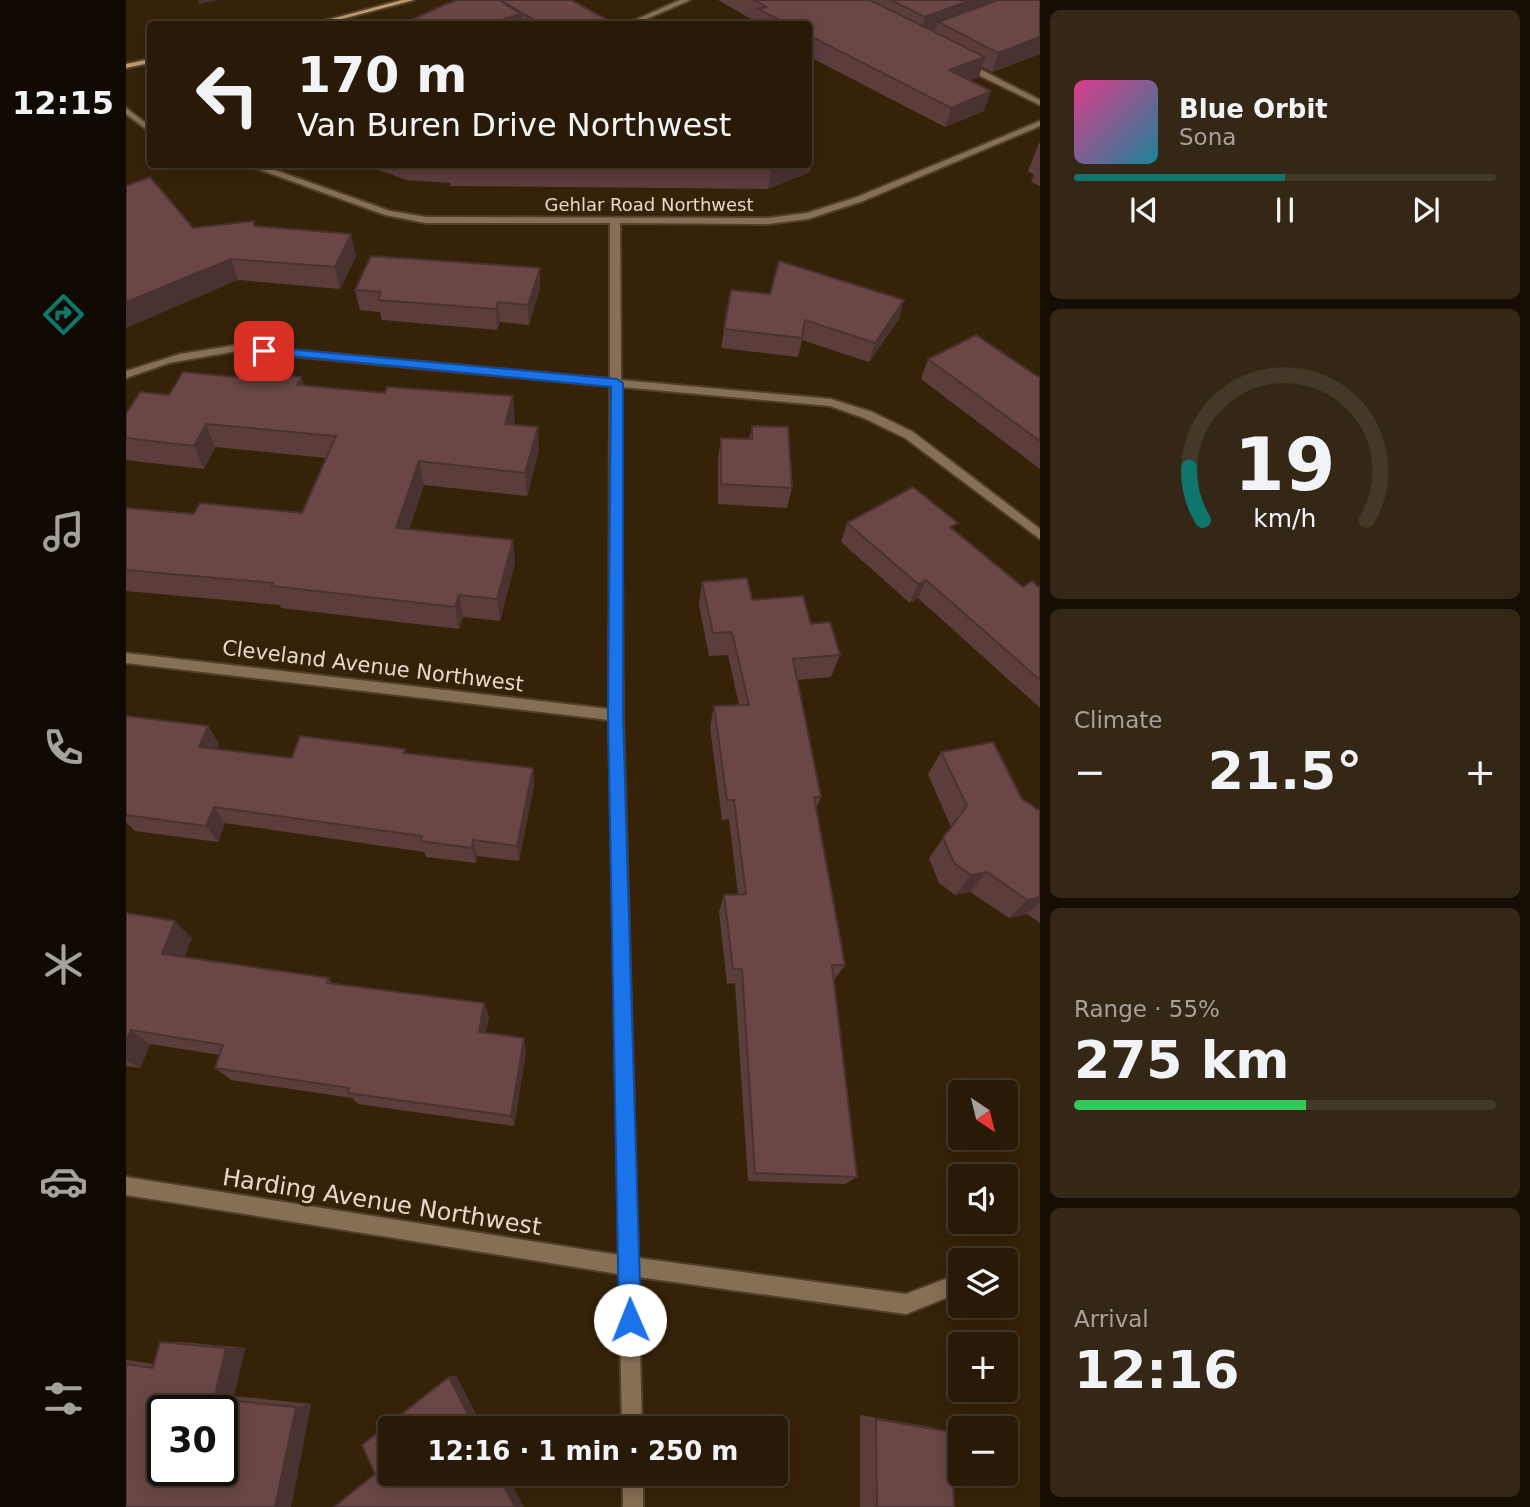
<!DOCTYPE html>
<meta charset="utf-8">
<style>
:root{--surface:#281a07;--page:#342715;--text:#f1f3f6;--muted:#a5a19b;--line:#443828;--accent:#0f766e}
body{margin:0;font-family:"DejaVu Sans",sans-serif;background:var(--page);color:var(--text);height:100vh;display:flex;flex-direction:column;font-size:26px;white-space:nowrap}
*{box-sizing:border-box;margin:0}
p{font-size:23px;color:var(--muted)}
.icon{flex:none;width:38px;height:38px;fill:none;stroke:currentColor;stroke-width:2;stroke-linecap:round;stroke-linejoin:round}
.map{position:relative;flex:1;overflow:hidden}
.details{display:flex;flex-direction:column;gap:10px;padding:10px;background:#160e04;width:490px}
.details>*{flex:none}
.banner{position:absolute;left:21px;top:21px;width:665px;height:147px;border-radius:7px;box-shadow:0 4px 18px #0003,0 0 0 2px var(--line);background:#281a07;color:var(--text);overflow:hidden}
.needle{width:46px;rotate:145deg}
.buttons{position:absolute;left:822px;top:1080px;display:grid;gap:14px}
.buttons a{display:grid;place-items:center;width:70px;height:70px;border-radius:7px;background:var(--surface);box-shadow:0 4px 18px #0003,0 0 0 2px var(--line);font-size:35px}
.speed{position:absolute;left:21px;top:1395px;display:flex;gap:14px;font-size:35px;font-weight:700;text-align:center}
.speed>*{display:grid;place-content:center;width:91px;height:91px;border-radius:50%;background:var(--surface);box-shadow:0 4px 18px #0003,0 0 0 2px var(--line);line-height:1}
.speed .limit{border:4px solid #111;border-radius:10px;background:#fff;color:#111}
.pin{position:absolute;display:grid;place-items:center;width:60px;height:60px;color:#fff;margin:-30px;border-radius:14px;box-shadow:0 4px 10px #0006}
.me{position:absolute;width:77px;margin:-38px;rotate:359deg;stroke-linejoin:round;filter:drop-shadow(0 0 5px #0008)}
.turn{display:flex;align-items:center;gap:24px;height:147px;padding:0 35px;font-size:32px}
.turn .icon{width:91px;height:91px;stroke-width:2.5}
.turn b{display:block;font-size:49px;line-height:60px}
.big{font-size:52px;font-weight:800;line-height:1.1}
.details .widget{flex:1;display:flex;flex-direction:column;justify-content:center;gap:10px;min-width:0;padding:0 24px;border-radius:10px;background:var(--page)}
.details .dial{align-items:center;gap:0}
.dial svg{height:182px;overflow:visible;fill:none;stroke:var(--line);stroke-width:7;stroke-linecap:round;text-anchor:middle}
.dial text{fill:var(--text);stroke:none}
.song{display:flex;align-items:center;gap:21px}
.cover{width:84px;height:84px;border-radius:10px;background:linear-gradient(135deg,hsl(330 70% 55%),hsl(190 70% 35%))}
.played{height:7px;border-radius:4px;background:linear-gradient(90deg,var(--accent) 50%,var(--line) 50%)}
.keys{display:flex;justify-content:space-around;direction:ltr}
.heat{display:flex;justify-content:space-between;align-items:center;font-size:38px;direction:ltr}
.charge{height:10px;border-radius:5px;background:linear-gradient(90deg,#34c759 55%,var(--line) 0)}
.trip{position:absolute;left:252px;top:1416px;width:410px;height:70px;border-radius:7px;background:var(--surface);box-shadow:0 4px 18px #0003,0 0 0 2px var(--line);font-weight:800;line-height:70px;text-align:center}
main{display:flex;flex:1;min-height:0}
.menu{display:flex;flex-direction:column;width:126px;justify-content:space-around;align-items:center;background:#100a03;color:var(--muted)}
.menu .icon{width:49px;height:49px}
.menu .active{color:var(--accent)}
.menu b{font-size:32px;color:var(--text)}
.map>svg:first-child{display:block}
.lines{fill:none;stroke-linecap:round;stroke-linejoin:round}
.street-casing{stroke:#523f28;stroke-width:4}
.secondary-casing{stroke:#523f28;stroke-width:4}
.street{fill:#867055;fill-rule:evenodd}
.secondary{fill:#bd9a6d;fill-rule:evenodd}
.wall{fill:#5b3d3c}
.shaded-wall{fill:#4a3231}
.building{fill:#6a4746;stroke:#4a3231;stroke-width:2;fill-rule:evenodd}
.route{fill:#1a73e8;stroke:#114b97;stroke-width:2}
.labels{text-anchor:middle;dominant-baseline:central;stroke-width:7;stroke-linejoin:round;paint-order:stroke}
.far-street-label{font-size:18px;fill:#e6d9cb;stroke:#362209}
.street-label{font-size:21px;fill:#e6d9cb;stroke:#362209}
.near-street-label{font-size:24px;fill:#e6d9cb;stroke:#362209}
</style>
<main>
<nav class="menu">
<b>12:15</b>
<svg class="icon active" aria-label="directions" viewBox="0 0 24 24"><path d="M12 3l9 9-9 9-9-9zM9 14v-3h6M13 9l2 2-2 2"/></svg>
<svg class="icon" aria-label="music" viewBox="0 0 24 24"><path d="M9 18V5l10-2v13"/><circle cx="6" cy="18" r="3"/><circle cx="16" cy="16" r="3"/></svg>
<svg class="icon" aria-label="phone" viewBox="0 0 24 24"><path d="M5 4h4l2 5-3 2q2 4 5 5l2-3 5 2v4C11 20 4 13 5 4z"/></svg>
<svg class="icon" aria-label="climate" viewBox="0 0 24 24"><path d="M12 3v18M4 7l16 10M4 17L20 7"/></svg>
<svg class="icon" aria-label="car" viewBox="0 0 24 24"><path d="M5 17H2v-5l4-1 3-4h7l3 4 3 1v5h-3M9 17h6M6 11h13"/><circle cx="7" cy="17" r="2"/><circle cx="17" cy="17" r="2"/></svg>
<svg class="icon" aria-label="filters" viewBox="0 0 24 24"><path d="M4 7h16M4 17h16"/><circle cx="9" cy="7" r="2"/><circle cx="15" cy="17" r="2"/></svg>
</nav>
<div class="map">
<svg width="914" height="1507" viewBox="0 0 914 1507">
<rect width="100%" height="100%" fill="#362209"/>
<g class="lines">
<defs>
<g id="street">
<path d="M554 0H564L509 24H500Z"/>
<path d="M834 62H840L914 100V105L834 66Z"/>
<path d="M0 108 24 126V132L0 114Z"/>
<path d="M914 121V126L737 201 682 219 642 224 494 223 495 380 705 399 746 412 787 432 914 529V539L779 438 738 418 704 406 495 387 497 715 512 1258 780 1294 835 1273V1292L780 1314 512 1277 516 1428H496L493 1274 0 1195V1177L493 1255 483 720 0 663V653L483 709 484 386 111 351 43 363 0 378V371L54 354 111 345 484 379V223H300L259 215 118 164H132L264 211 300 217 642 218 681 213 731 197Z"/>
<rect x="497" y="1474" width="20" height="33"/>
</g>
<g id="secondary">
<path d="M276 0H288L197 24H186Z"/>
<path d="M24 59V63L0 68V64Z"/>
</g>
</defs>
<use href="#street" class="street-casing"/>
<use href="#secondary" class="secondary-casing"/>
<use href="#street" class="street"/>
<use href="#secondary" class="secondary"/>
</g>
<g class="wall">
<path d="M445 0 489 24H276L320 4Z"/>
<path d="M592 0H914V54L866 72 856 67 853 77 843 80 858 111 819 127 682 56V24H630V22Z"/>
<path d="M913 143H914V186L905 182 908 175 902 171Z"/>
<path d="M688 152 684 172 642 189 324 186V183L280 180 236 164H682Z"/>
<path d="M128 221 129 227 230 256 214 289 112 280 67 228Z"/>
<path d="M414 288 403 325 374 322 371 330 256 320 254 312 234 310 229 290Z"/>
<path d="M605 290 773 319 743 362 676 340 672 357 595 348Z"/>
<path d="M802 359 914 378V469L795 379Z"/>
<path d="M175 377 178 386 389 420 388 424 413 450 401 496 298 485 283 529 387 540 389 563 374 621 337 617 333 629 155 608 154 605 0 591V508L68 514 176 513 200 458 89 447 78 469 0 460V414L43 395 119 378Z"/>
<path d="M626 426 666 488 661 508 592 504V458L595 438 623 439Z"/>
<path d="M721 523 828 531 897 587 914 588V708L792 598 784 603 715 542Z"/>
<path d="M576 582 685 624 714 655 705 677 671 680 695 797 690 808 719 965 708 980 731 1177 719 1184 622 1181 609 983 601 984 593 912 598 895 612 894 603 819 596 820 584 727 588 706 613 705 602 655 583 656 573 605Z"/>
<path d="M0 716 82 726 93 744 90 749 166 758 279 749 280 753 407 768 408 786 393 861 351 856 350 863 300 857 298 852 99 823 92 842 9 831 0 822Z"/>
<path d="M815 752 914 811V923L901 914 883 918 844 892 829 895 813 883 803 858 825 827 802 774Z"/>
<path d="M0 913 66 938 58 957 203 978 206 984 358 1003 363 1018 359 1033 400 1052 388 1126 232 1104 226 1098 105 1080 89 1068 94 1055 24 1044 14 1068 0 1066Z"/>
<path d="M34 1342H56L119 1348 108 1396 185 1404 165 1507H0V1360L28 1364Z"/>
<path d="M734 1415 805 1427 825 1432 828 1507H734Z"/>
</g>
<g class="shaded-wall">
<path d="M72 0H93L73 4Z"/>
<path d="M845 0H890L812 22 809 30 794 36 799 17Z"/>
<path d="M395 14 396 24H362Z"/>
<path d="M914 37V54L866 72 872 53Z"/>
<path d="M859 57 853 77 818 90 823 70Z"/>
<path d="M865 91 858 111 819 127 825 108Z"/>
<path d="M688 152 684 172 642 189 645 169 656 164H682V154Z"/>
<path d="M225 234 230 256 214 289 209 267Z"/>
<path d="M105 259 112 280 0 328V302Z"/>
<path d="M414 268V288L403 325 402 305Z"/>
<path d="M778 300 773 319 743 362 749 343Z"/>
<path d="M372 302 374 322 371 330 370 309Z"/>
<path d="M175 377 182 400 171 385Z"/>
<path d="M387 396 389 420 381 447 379 424Z"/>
<path d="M80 424 89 447 78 469 68 446Z"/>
<path d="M412 427 413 450 401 496 399 473Z"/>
<path d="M293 461 298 485 275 550 270 528Z"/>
<path d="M387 540 389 563 374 621 371 599Z"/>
<path d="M800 580 792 598 784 603 792 584Z"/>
<path d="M333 595 337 617 333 629 329 607Z"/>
<path d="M82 726 93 744 84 765 73 747Z"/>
<path d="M407 768 408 786 393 861 391 846Z"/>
<path d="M88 807 99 823 92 842 80 826Z"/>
<path d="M347 840 351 856 350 863 346 848Z"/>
<path d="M861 872 844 892 829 895 845 875Z"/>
<path d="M914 897V902L901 914 883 918 901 900Z"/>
<path d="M49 921 66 938 53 970 36 954Z"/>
<path d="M358 1003 363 1018 357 1045 353 1032Z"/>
<path d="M5 1030 24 1044 14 1068 0 1060V1042Z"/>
<path d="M398 1038 400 1052 388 1126 385 1116Z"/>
<path d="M100 1348H119L108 1396 88 1399Z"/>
<path d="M330 1375 357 1428H349L323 1377Z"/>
<path d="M185 1404 165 1507H149L170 1407Z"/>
<path d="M372 1474H381L398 1507H389Z"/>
</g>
<g class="building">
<path d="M332 0H373L395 14 362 24H276L320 4Z"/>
<path d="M374 0H445L489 24H415Z"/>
<path d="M628 0H744L859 57 823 70 865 91 825 108 682 35V24H662L632 9 640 7Z"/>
<path d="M765 0H845L799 17Z"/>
<path d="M872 0H914V37L872 53 812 22Z"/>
<path d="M322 164H656L645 169 322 166Z"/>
<path d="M24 177 67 228 128 221V226L225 234 209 267 105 259 0 302V186Z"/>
<path d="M245 256 414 268 402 305 372 302 370 309 252 300 255 292 229 290Z"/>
<path d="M653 261 778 300 749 343 679 320 676 338 598 329 605 290 644 294Z"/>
<path d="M850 335 914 378V441L802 359Z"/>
<path d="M57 372 119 378 122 372 175 377 171 385 259 393 261 387 387 396 379 424 412 427 399 473 293 461 270 528 387 540 371 599 333 595 329 607 146 586 147 583 0 570V508L68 514 74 503 176 513 210 436 80 424 68 446 0 438V414L14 392 43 395Z"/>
<path d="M626 426 662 427 666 488 595 484V438L626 439Z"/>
<path d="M787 487 832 523 824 527 897 587 906 581 914 588V680L800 580 792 584 721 523Z"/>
<path d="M621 578 626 600 677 596 685 624 704 622 714 655 667 659 695 797H688L719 965H706L731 1177 629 1173 616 969H607L598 895 620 894 608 800H601L588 706 623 705 606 632 587 633 576 582Z"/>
<path d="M0 716 82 726 73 747 166 758 174 736 279 749 277 753 407 768 391 846 347 840 346 848 294 841 296 836 88 807 80 826 0 815Z"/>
<path d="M867 742 896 799 914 811V897L901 900 861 872 845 875 828 863 817 838 841 806 815 752Z"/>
<path d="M0 913 49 921 36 954 203 978 201 983 358 1003 353 1032 398 1038 385 1116 222 1093 223 1088 89 1068 97 1045 5 1030 0 1042Z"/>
<path d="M34 1342 100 1348 88 1399 170 1407 149 1507H0V1364L27 1368ZM37 1410H96V1470H37Z"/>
<path d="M323 1377 349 1428H264V1474H372L389 1507H208L249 1474 236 1445Z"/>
<path d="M750 1419 825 1432 828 1507H751Z"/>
</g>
<path class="route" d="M138 347 491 379 497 383V715L515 1320 512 1328 504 1331 497 1328 493 1320 482 715 485 387 134 353V348Z"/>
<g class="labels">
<g class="far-street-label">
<text x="523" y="204">Gehlar Road Northwest</text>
</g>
<g class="street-label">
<text transform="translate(247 666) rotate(7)">Cleveland Avenue Northwest</text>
</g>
<g class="near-street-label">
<text transform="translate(256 1202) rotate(9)">Harding Avenue Northwest</text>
</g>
</g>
</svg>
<div class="buttons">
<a><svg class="needle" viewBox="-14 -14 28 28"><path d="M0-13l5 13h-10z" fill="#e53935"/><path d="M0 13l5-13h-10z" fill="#a5a19b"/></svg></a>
<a><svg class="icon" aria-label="sound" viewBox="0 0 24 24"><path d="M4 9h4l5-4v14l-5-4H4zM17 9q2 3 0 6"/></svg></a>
<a><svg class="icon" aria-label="layers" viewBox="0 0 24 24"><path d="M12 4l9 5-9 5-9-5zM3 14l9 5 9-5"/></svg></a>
<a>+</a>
<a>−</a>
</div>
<div class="speed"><div class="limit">30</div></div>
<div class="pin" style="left:138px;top:351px;background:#d93025"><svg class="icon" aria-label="arrive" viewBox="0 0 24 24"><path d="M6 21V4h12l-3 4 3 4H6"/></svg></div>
<svg class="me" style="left:504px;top:1320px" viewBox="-20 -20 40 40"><circle r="19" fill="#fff"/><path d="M0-13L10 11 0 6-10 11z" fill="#1a73e8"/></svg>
<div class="trip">12:16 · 1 min · 250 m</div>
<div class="banner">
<div class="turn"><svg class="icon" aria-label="left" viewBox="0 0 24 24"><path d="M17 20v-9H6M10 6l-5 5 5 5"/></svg><div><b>170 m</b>Van Buren Drive Northwest</div></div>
</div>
</div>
<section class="details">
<div class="widget">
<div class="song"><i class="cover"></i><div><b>Blue Orbit</b><p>Sona</p></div></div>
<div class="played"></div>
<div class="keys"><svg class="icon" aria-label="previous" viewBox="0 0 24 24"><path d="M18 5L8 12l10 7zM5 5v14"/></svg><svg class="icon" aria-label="pause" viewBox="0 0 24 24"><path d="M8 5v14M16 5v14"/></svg><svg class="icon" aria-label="next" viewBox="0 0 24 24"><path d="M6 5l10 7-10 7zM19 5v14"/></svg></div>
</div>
<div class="widget dial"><svg viewBox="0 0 100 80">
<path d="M14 69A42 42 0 1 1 86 69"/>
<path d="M14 69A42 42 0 0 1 8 46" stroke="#0f766e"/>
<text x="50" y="56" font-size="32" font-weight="700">19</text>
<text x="50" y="72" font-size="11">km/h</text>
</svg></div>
<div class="widget"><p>Climate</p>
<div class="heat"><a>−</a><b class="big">21.5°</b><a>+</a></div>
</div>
<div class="widget"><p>Range · 55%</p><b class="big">275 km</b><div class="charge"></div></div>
<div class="widget"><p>Arrival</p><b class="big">12:16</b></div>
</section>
</main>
